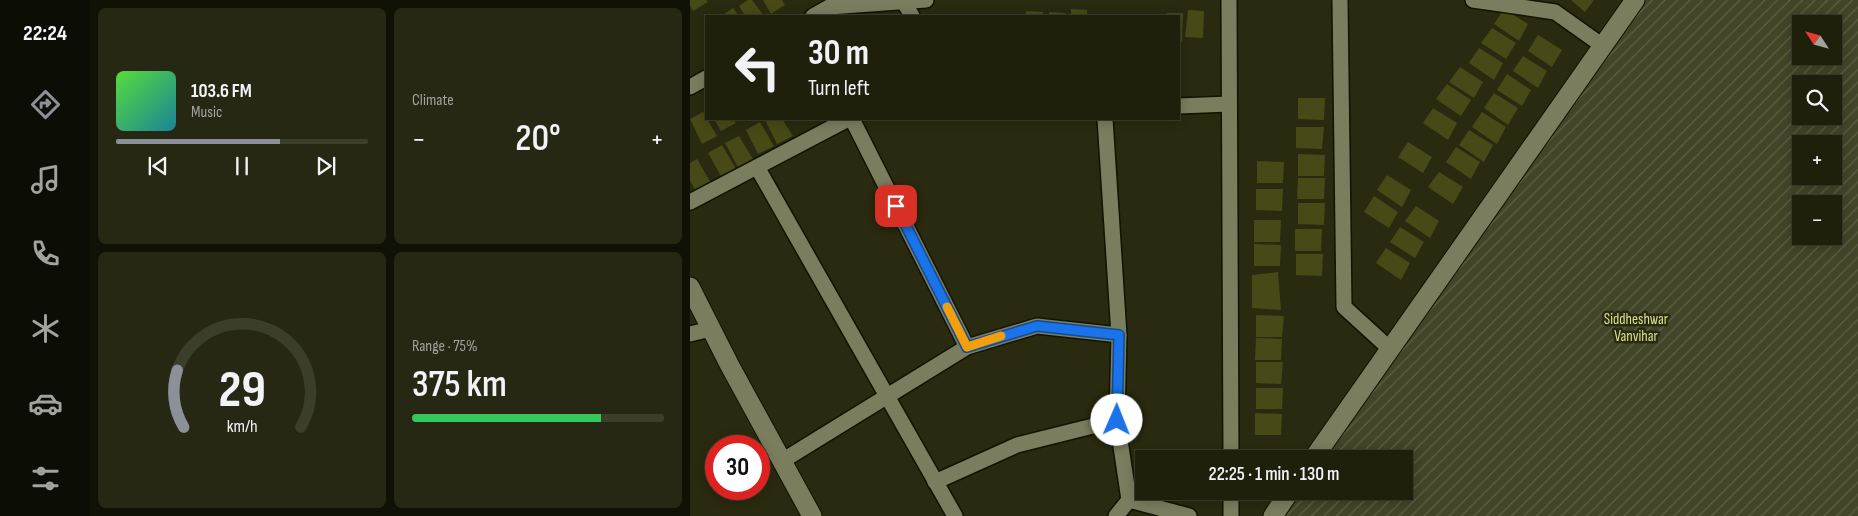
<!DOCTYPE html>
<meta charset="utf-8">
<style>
:root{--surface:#1f200b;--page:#272814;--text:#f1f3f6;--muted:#a1a39d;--line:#3c3e2c;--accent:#8c9099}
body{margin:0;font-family:"Sofia Sans Condensed",sans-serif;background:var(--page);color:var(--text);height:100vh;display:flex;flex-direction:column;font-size:19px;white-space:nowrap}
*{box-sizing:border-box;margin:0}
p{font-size:16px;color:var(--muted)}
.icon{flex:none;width:28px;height:28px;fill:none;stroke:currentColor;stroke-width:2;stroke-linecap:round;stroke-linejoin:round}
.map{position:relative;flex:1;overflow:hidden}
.side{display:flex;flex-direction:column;gap:8px;padding:8px;background:#111206;width:600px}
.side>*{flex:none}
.top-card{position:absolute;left:15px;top:15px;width:475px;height:105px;border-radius:0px;box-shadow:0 2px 12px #0003,0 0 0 1px var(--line);background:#1f200b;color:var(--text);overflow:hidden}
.needle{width:32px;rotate:306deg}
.tools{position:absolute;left:1102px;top:15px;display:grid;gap:10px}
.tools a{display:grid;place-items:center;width:50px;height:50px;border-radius:0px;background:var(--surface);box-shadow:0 2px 12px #0003,0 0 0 1px var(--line);font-size:25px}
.speed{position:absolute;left:15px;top:435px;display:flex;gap:10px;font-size:25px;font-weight:700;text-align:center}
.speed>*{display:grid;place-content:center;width:65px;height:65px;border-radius:50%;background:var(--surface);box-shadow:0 2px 12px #0003,0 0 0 1px var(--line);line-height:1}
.speed .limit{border:8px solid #d22;background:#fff;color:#111}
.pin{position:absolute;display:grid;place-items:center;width:42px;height:42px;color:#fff;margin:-21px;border-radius:10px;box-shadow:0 2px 8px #0006}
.me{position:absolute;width:55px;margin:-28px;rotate:1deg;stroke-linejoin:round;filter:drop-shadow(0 0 4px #0008)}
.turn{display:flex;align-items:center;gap:18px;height:105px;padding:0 20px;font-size:22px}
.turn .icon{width:65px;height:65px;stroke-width:2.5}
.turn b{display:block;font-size:35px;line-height:42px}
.big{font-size:38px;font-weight:600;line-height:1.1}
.side .widget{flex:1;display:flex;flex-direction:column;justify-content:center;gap:8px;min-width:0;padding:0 18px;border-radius:8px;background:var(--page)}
.side .dial{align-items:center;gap:0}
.dial svg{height:130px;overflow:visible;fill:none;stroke:var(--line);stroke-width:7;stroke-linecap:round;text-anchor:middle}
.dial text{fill:var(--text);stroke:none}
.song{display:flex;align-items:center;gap:15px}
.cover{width:60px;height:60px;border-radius:8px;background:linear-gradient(135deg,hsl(110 70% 55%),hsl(190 70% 35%))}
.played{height:5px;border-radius:2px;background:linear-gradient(90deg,var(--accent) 65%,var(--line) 65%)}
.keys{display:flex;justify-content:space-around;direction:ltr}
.heat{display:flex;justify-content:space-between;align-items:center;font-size:28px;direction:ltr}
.charge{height:8px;border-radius:4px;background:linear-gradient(90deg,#34c759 75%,var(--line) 0)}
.side .tiles{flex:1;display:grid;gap:8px;grid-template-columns:repeat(2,1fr)}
.trip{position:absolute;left:445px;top:450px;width:278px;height:50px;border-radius:0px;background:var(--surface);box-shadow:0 2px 12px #0003,0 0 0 1px var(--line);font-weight:600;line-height:50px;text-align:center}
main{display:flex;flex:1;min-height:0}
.tab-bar{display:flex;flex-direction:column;width:90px;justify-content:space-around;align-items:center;background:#0c0d04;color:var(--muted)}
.tab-bar .icon{width:35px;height:35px}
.tab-bar .selected{color:var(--accent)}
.tab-bar b{font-size:22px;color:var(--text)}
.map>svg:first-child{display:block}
.garden{fill:url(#garden-furrows);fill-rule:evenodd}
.building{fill:#474a16}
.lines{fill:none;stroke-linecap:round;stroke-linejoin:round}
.minor-casing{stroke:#121300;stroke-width:18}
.tertiary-casing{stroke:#121300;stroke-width:21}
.minor{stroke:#7a7d5e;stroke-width:15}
.tertiary{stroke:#7a7d5e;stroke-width:19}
.route-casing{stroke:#114b97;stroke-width:12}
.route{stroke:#1a73e8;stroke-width:9}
.slow{stroke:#f59e0b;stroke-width:9}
.labels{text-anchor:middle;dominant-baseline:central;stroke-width:5;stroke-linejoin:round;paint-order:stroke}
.park-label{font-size:15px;fill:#d9e090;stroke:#292a0f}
</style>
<main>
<nav class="tab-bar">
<b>22:24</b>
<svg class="icon selected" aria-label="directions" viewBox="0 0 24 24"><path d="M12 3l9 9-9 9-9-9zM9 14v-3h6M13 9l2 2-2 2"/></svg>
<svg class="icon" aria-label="music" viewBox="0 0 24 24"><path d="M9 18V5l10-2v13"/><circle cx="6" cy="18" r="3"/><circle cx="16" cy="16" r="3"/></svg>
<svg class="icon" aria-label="phone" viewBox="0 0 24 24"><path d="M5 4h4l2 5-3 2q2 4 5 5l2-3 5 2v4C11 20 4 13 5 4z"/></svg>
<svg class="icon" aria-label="climate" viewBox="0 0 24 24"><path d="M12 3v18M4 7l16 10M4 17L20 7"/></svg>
<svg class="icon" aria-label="car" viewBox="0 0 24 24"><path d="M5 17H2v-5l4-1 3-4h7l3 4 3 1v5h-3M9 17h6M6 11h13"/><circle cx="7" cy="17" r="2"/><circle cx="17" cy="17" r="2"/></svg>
<svg class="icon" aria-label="filters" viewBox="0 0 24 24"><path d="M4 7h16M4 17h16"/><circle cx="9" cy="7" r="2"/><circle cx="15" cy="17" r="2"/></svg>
</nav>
<section class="side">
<div class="tiles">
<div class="widget">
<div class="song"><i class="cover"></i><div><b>103.6 FM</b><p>Music</p></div></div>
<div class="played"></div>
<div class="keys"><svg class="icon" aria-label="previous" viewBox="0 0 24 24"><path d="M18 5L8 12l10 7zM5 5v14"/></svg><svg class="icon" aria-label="pause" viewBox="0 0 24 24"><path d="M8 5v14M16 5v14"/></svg><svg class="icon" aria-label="next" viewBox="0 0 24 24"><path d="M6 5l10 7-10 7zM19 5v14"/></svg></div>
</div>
<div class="widget"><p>Climate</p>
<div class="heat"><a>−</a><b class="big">20°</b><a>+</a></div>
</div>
<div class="widget dial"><svg viewBox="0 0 100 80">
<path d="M14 69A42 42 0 1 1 86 69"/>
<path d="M14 69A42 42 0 0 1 10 34" stroke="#8c9099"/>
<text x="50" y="56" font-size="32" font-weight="700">29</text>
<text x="50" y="72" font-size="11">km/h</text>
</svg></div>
<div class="widget"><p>Range · 75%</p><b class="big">375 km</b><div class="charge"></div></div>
</div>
</section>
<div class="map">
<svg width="1168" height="516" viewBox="0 0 1168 516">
<defs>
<pattern id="garden-furrows" width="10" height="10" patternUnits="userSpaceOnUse" patternTransform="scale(1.25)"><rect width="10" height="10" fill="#434528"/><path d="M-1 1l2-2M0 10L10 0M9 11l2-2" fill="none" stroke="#5e6047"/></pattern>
</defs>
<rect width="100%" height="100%" fill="#292a0f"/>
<path class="garden" d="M945 0H1168V516H583L600 491H714V459H623ZM1111 24H1144V56H1111ZM1111 84H1144V116H1111ZM1111 144H1144V176H1111ZM1111 204H1144V236H1111Z"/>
<g class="building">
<path d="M0 0H16L18 2 3 11 0 6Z"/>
<path d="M58 0H62L74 16H55L49 6Z"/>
<path d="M73 0H92L95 5 81 14Z"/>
<path d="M881 0H904L895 12Z"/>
<path d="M43 8 49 16H31Z"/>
<path d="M381 9 397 10V16H381Z"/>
<path d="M814 9 838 24 829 41 804 24Z"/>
<path d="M498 10 514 11 513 38 495 37Z"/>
<path d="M336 11 353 12V16H336Z"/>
<path d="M359 12 375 13V16H359Z"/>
<path d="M477 13H493L492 42 489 41V16H477Z"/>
<path d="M802 28 826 43 816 59 791 43Z"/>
<path d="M848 35 872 50 862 67 838 51Z"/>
<path d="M789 48 813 63 804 80 779 63Z"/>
<path d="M833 56 857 71 848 88 823 71Z"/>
<path d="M770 67 793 82 784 98 759 82Z"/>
<path d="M817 74 841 90 832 106 807 90Z"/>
<path d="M757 84 781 100 771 116 746 99Z"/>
<path d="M804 93 828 108 818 125 794 108Z"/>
<path d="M608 98H635L634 120 608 119Z"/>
<path d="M743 108 767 123 758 140 733 123Z"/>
<path d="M13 112 27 136 12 144 0 119Z"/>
<path d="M792 112 816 127 807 144 782 127Z"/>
<path d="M24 119H43L46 123 31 131Z"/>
<path d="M76 119H92L103 136 87 144 75 120Z"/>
<path d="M70 122 84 146 68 154 56 130Z"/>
<path d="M606 127H634L632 149 606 148Z"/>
<path d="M779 130 803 145 794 162 769 145Z"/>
<path d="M49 136 63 159 48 167 35 143Z"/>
<path d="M718 142 742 157 733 173 708 157Z"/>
<path d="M32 145 46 169 31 176 18 153Z"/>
<path d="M766 147 790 162 781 179 756 162Z"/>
<path d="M608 154 635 155 634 176H608Z"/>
<path d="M7 159 21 183 5 190 0 180V163Z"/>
<path d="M567 161 594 162 593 183H567Z"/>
<path d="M749 172 773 187 763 204 738 187Z"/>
<path d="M697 175 721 190 712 207 687 190Z"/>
<path d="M608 178H635L634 199H607Z"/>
<path d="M566 189H593L592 211 566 210Z"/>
<path d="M684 196 708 212 699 228 674 212Z"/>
<path d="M608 203H635L634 225 608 224Z"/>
<path d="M726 206 749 221 740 238 715 221Z"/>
<path d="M564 220H591L590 242H564Z"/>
<path d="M710 227 734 242 725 258 700 242Z"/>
<path d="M605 229H632L631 251H605Z"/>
<path d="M564 244 591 245 590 266H564Z"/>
<path d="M696 248 720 263 711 280 686 263Z"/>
<path d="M606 254H633L632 276 606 275Z"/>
<path d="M588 272 591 310 562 308V275Z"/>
<path d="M566 315 594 316 592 337H566Z"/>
<path d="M566 338 592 339 591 360H565Z"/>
<path d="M566 362H593L591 384 566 383Z"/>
<path d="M566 388H593L592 409H566Z"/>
<path d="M565 413 592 414 591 435H565Z"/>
</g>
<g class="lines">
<defs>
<g id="minor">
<path d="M539 0 541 459"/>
<path d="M650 0 654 307 700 349"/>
<path d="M783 0 865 12 913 46"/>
<path d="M214 2 222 16"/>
<path d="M123 16 139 7 236 0"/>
<path d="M0 87 16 78"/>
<path d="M489 106 539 104"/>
<path d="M162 119 277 347"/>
<path d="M415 119 429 335 427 420 439 500 499 516"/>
<path d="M67 167 265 516"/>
<path d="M0 202 158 119"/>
<path d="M0 334 21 329"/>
<path d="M92 461 277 347 347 326 429 335"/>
<path d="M245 482 327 445 427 420"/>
<path d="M541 491V516"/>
<path d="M426 516 439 500"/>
</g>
<g id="tertiary">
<path d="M0 287 40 366 122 516"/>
<path d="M623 459 945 0"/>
<path d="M583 516 600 491"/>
</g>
</defs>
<use href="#minor" class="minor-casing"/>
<use href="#tertiary" class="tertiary-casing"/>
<use href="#minor" class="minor"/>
<use href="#tertiary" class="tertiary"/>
</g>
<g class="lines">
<defs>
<path id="route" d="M206 206 277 347 347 326 429 335 427 420"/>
</defs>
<use href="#route" class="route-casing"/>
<use href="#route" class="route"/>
<path class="slow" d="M257 307 277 347 311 336"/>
</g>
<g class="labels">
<g class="park-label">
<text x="946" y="319">Siddheshwar<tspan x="946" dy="17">Vanvihar</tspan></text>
</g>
</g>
</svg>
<div class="tools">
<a><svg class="needle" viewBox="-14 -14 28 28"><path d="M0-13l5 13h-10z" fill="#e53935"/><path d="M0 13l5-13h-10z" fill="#a1a39d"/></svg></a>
<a><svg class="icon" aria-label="search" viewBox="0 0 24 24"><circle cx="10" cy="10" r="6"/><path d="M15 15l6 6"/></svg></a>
<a>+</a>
<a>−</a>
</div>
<div class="speed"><div class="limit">30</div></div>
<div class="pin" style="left:206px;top:206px;background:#d93025"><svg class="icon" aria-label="arrive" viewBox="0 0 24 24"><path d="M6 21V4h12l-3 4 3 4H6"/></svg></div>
<svg class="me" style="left:427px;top:420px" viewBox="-20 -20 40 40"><circle r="19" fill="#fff"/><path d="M0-13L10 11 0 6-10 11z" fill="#1a73e8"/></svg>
<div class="trip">22:25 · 1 min · 130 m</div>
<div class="top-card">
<div class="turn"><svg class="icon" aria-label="left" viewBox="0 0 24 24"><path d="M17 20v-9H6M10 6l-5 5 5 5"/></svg><div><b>30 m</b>Turn left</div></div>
</div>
</div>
</main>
